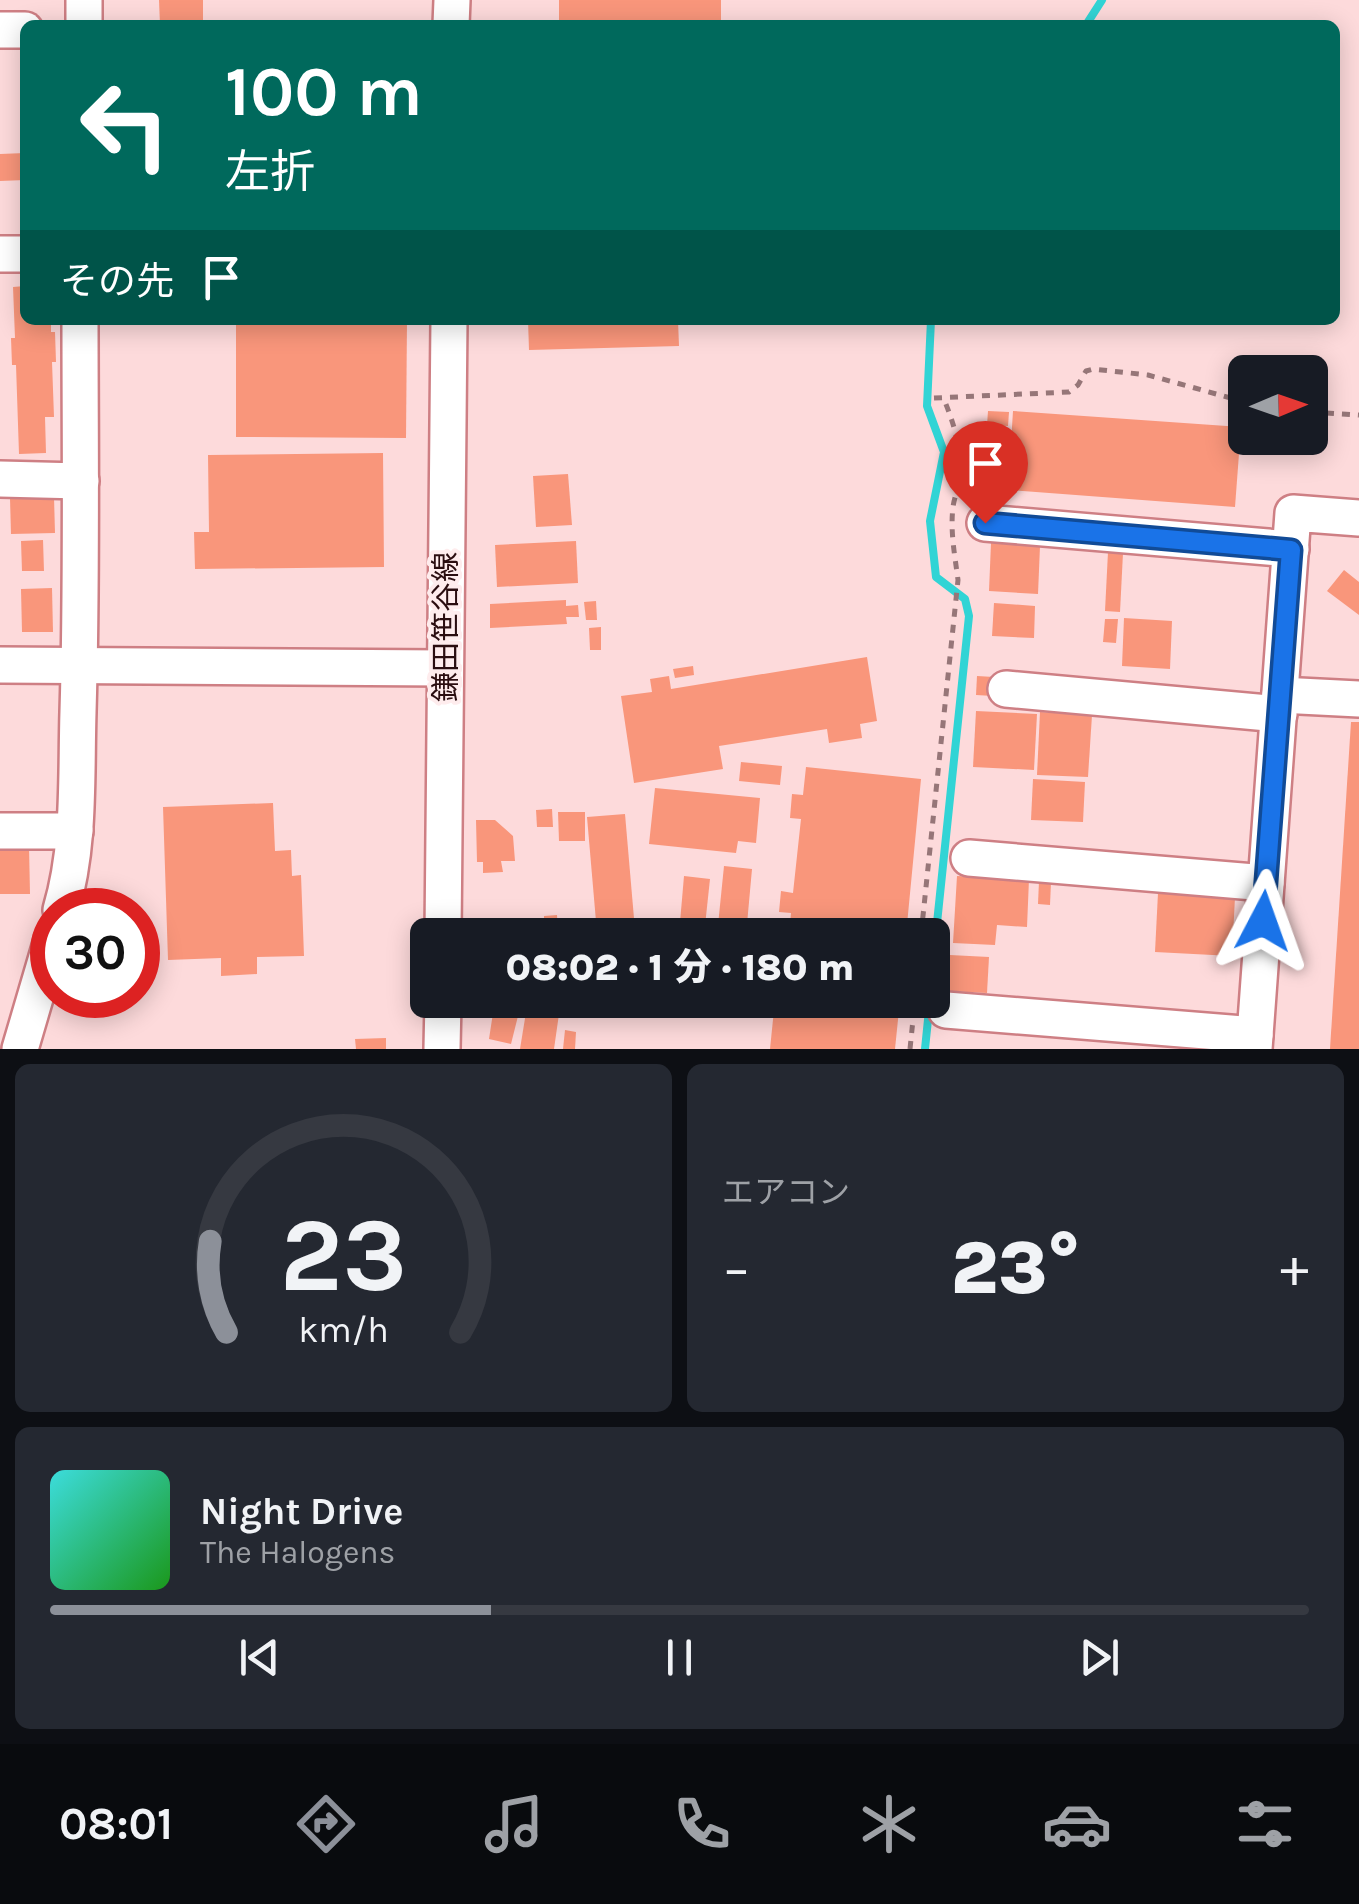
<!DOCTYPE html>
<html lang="ja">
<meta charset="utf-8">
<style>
:root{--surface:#171b24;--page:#242831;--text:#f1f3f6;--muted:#9ea1a6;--line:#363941;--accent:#8c9099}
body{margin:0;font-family:Karla,"Noto Sans JP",sans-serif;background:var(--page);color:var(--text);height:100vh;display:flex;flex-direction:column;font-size:38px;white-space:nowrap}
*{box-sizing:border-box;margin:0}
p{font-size:32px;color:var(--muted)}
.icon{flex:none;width:55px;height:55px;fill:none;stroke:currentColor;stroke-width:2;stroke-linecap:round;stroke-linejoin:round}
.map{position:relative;height:1049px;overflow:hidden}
.drawer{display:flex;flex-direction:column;gap:15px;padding:15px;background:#0d0f14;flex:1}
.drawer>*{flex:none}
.banner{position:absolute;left:20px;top:20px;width:1320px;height:305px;border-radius:15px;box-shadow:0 5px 25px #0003;background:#00695c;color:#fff;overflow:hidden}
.needle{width:65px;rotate:88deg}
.fabs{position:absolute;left:1228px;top:355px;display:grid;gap:20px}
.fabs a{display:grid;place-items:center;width:100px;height:100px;border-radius:15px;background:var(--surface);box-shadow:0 5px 25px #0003;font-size:50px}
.speed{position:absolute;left:30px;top:888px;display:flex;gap:20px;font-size:50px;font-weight:700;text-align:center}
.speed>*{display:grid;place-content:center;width:130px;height:130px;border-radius:50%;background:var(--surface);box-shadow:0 5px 25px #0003;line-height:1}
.speed .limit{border:15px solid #d22;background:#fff;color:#111}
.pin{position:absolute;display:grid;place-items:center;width:85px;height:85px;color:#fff;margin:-102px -42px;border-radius:50% 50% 50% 0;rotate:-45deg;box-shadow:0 0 10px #0007}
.pin .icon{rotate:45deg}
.me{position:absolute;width:110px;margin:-55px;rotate:4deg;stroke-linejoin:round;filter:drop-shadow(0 0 8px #0008)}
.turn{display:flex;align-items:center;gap:35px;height:210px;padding:0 40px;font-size:45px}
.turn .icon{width:130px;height:130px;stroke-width:2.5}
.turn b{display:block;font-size:70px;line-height:85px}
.then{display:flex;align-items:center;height:95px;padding:0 40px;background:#0003;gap:20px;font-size:38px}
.big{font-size:75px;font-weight:800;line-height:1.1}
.drawer .tile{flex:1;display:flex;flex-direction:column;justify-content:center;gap:15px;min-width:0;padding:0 35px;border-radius:15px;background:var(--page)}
.drawer .dial{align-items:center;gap:0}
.dial svg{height:260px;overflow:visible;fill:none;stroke:var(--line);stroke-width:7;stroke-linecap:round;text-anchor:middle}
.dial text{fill:var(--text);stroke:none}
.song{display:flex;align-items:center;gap:30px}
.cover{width:120px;height:120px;border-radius:15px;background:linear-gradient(135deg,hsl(180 70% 55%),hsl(120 70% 35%))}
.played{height:10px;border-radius:5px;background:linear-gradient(90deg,var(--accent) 35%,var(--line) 35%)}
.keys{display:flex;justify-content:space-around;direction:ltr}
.heat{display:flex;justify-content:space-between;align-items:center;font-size:55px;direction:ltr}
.drawer .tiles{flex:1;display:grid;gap:15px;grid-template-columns:1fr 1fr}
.tile:last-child{grid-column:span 2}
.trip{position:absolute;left:410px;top:918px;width:540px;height:100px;border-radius:15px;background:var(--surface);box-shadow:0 5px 25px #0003;font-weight:800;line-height:100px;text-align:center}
.tab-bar{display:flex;height:160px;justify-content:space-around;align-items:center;background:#090b0e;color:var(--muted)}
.tab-bar .icon{width:70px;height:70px}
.tab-bar .selected{color:var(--accent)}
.tab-bar b{font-size:45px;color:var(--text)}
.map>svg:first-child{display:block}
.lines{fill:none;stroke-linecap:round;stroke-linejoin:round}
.stream{stroke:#31d4d5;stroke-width:8}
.building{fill:#f9967b}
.minor-casing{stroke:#ce7f84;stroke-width:40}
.path{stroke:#967678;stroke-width:5;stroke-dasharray:8 8;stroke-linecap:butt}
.minor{stroke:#fff;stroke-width:35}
.route-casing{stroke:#114b97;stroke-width:25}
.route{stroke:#1a73e8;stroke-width:18}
.labels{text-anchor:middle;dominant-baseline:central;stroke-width:8;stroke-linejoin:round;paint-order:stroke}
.street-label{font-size:30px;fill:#2a0d10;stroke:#feeced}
</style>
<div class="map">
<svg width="1359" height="1049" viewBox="0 0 1359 1049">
<rect width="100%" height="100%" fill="#fddadb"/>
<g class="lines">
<g class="stream">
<path d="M1086 25 1102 0"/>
<path d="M931 320 927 406 944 452 930 521 936 577 965 599 969 616 932 971"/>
<path d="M925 1049 930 1000"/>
</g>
</g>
<g class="building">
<path d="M159 0H203V25H160Z"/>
<rect x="559" y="0" width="162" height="25"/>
<path d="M25 153V180L0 181V154Z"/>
<path d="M25 286V320H51V332H55L56 362H52L54 417H45L46 453 19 454 16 365H12L11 338H15L13 287Z"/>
<path d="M236 320H407L406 438 236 437Z"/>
<path d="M528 320H678L679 346 529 350Z"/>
<path d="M988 411 1009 412 1008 426 987 425Z"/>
<path d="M1013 411 1241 427 1235 507 1008 490Z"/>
<path d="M383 453 384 567 195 569 194 532H209L208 455Z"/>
<path d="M568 474 572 525 536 527 533 476Z"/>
<path d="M54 497 55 533 11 534 10 498Z"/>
<path d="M43 540 44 571H22L21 541Z"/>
<path d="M576 541 578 583 497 587 495 545Z"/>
<path d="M991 543 1040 546 1038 594 989 591Z"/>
<path d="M1108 552 1123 553 1120 612 1105 611Z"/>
<path d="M1344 570 1359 582V615L1327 591Z"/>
<path d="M52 588 53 632H22L21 589Z"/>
<path d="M566 600V606L578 605 579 617H566L567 624 490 628V604Z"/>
<path d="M596 601 597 620H586L584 602Z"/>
<path d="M994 603 1035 606 1034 638 992 636Z"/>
<path d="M1124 618 1172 621 1170 669 1122 666Z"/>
<path d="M1105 619H1118L1116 643 1103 642Z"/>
<path d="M601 627V650H590L589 628Z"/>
<path d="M867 657 877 721 860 724 862 738 829 743 827 729 719 746 723 769 634 783 621 696 652 692 650 679 669 676 671 689Z"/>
<path d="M693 666 694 675 675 678 673 669Z"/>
<path d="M977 676 994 677 993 696 976 695Z"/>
<path d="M976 711 1037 714 1034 770 973 767Z"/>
<path d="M1040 712 1092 715 1088 777 1037 775Z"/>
<path d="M1351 722H1359V1049H1330Z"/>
<path d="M741 762 782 766 780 785 739 781Z"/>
<path d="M806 767 921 779 906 935H789L791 913 779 912 781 891 793 893 801 819 790 818 792 794 803 795Z"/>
<path d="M1033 779 1085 782 1083 822 1031 820Z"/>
<path d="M655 788 760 798 756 843 738 841 736 853 649 844Z"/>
<path d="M273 803 275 851 291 850 292 876 301 875 304 956 257 957V974L221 976V958L168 960 163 807Z"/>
<path d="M552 809 553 827H537L536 810Z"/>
<path d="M558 812H585V841H559Z"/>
<path d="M625 814 635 930 597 933 587 817Z"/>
<path d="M476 820H495L513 836 515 861H501L503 872 483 873V862H477Z"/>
<path d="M29 846 30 894H0V847Z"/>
<path d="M724 866 752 869 746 935H717Z"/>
<path d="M684 876 710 879 704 935 679 934Z"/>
<path d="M957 876 1029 879 1027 927 997 925 995 945 953 943Z"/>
<path d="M1039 881 1051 882 1050 905 1038 904Z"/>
<path d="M1158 893 1235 897 1232 956 1155 952Z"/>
<path d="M557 915 558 935H544V916Z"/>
<path d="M950 955 989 957 987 993 948 991Z"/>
<path d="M495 1000H522L511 1044 489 1039Z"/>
<path d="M528 1000H561L554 1049H520Z"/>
<path d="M775 1000H900L895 1049H770Z"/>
<path d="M565 1030 576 1032 575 1049H563Z"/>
<path d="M386 1038V1049H356L355 1039Z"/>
</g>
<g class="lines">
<defs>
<g id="minor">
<path d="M84 25V0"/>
<path d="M451 25 452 0"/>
<path d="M0 30H25"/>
<path d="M0 254H25"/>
<path d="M0 479 81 481"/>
<path d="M985 523 1291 549"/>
<path d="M0 665 445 668"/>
<path d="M1006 689 1279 714"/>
<path d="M1280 695 1359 699"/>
<path d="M0 831H75"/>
<path d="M969 858 1266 883"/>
<path d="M61 910C80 846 76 778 78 712 82 581 80 451 80 320"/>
<path d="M443 935 449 320"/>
<path d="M946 1010 1255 1035"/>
<path d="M20 1049 52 940"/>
<path d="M442 1049 443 1000"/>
<path d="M1254 1049 1293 513 1359 518"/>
</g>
</defs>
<use href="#minor" class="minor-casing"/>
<g class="path">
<path d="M934 398 1069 392 1078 385 1086 371 1093 369 1148 375 1245 402"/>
<path d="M1310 412 1359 415"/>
<path d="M921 935 958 580C955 556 950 532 953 507 954 499 957 492 959 484 963 452 955 426 943 397"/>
<path d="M910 1049 915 1000"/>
</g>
<use href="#minor" class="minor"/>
</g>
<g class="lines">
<defs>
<path id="route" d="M985 523 1291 550 1263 921"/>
</defs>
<use href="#route" class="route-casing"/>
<use href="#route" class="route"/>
</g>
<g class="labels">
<g class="street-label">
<text transform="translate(446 627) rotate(-90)">鎌田笹谷線</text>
</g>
</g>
</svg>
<div class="fabs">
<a><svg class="needle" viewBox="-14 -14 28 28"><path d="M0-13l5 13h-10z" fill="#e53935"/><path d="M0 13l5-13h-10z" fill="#9ea1a6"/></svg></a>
</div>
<div class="speed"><div class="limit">30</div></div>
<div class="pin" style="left:985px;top:523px;background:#d93025"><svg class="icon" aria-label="arrive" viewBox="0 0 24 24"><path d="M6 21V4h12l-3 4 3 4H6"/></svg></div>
<svg class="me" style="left:1263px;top:921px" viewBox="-20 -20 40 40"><path d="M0-17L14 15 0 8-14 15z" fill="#1a73e8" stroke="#fff" stroke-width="4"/></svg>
<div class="trip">08:02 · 1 分 · 180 m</div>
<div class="banner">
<div class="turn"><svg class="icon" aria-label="left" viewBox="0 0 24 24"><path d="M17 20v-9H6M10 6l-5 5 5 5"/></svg><div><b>100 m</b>左折</div></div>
<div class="then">その先<svg class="icon" aria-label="arrive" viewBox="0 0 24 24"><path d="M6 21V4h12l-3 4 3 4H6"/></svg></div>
</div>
</div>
<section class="drawer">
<div class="tiles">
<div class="tile dial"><svg viewBox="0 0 100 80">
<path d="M14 69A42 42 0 1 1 86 69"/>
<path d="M14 69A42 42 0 0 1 9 41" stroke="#8c9099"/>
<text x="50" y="56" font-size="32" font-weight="700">23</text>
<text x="50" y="72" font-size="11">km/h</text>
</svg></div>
<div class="tile"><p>エアコン</p>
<div class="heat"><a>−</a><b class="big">23°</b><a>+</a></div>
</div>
<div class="tile">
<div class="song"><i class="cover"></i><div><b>Night Drive</b><p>The Halogens</p></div></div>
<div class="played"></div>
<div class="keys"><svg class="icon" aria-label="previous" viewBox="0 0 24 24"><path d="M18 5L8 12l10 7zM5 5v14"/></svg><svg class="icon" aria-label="pause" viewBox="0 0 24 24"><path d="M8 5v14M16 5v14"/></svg><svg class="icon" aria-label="next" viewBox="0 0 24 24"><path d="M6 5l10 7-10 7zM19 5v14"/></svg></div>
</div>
</div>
</section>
<nav class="tab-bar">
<b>08:01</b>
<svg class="icon selected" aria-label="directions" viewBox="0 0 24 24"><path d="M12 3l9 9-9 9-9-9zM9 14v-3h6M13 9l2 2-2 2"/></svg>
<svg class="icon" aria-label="music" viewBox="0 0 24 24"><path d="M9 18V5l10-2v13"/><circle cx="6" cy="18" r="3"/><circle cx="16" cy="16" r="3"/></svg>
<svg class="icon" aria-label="phone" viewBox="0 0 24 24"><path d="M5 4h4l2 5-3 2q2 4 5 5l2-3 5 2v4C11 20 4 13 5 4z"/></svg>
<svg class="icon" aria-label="climate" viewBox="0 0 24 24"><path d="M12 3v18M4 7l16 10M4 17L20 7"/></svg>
<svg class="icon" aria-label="car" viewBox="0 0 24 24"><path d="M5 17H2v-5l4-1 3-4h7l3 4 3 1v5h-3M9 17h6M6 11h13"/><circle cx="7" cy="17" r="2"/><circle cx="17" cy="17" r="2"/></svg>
<svg class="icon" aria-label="filters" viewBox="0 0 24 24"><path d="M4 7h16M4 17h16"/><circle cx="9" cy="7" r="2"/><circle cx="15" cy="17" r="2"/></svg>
</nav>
